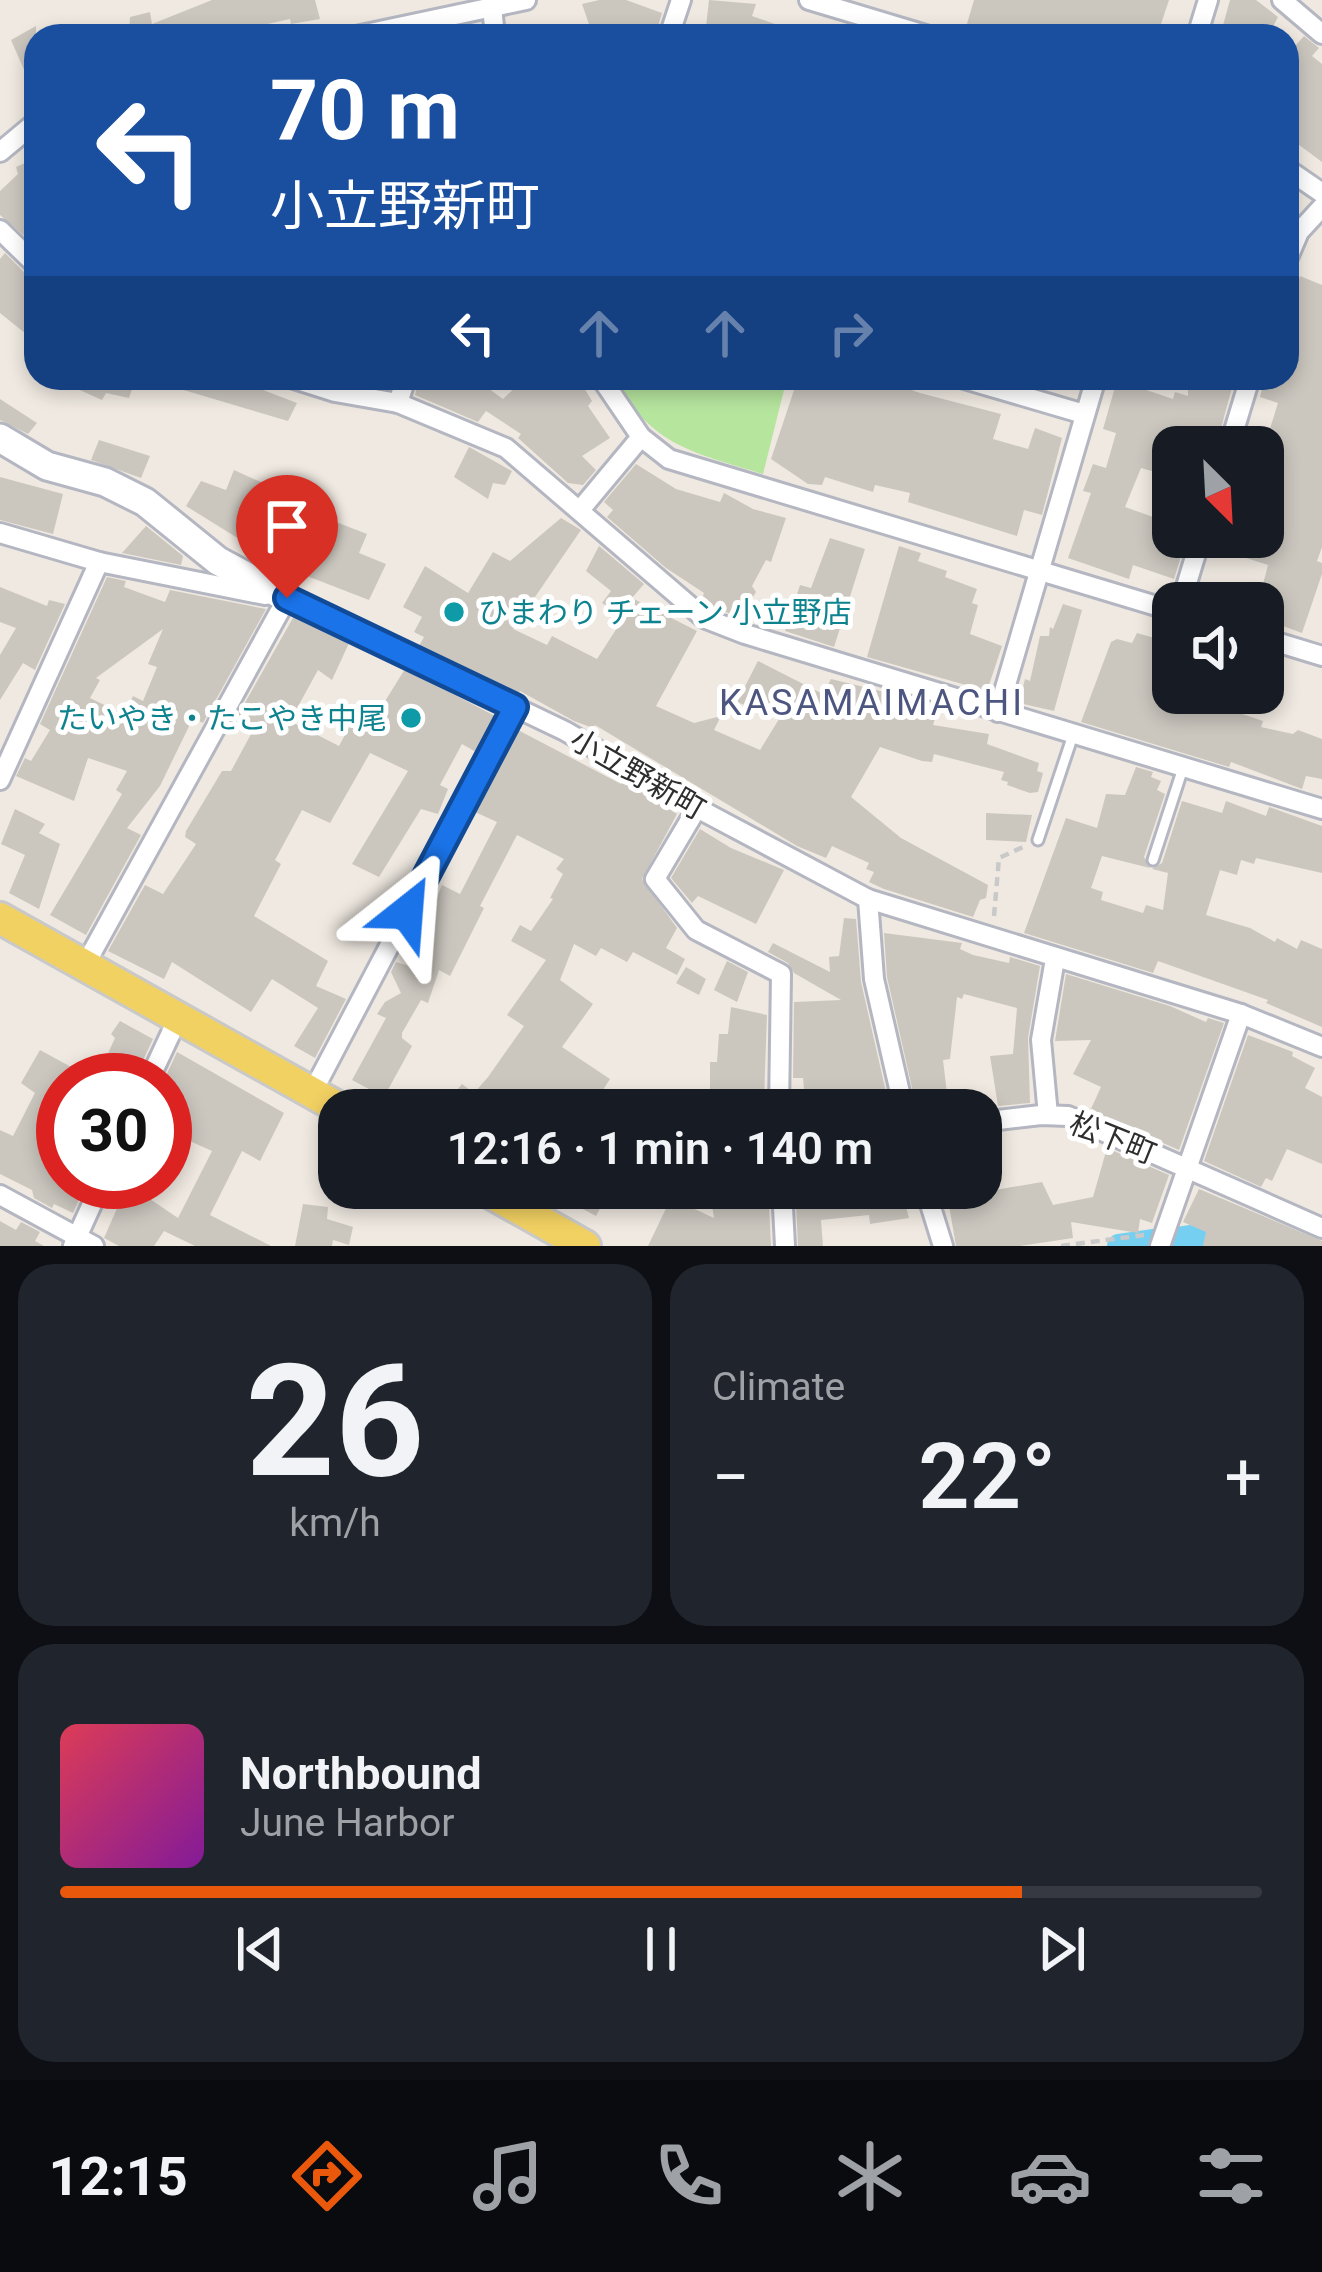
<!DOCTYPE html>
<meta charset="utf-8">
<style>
:root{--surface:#171b24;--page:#20242c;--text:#f1f3f6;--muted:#9ea1a6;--line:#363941;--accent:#ea580c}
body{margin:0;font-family:Roboto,"Noto Sans JP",sans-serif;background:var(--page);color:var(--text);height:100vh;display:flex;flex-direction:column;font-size:45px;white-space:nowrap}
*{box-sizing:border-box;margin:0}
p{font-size:39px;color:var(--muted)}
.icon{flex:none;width:66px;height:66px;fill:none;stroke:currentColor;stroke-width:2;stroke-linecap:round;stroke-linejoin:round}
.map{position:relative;height:1246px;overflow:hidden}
.side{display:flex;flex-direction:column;gap:18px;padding:18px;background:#0d0f14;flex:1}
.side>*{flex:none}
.banner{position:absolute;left:24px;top:24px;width:1275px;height:366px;border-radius:36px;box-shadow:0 6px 18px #0003;background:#1a4fa0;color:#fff;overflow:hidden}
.needle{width:78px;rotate:156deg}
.tools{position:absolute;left:1152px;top:426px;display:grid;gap:24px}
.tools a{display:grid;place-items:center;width:132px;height:132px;border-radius:24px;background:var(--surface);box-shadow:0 6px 18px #0003;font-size:60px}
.speed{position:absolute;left:36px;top:1053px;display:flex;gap:24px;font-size:60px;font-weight:700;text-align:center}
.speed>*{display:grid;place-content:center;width:156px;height:156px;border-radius:50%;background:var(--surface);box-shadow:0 6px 18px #0003;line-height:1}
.speed .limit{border:18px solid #d22;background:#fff;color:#111}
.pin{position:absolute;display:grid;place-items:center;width:102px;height:102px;color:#fff;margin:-123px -51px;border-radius:50% 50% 50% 0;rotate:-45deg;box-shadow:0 0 12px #0007}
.pin .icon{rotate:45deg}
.me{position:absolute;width:132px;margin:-66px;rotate:28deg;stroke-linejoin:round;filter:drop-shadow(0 0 9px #0008)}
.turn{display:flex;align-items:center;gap:42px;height:252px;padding:0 48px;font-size:54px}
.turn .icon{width:156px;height:156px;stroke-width:2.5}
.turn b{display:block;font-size:84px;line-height:102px}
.lanes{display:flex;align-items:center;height:114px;padding:0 48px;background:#0003;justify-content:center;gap:60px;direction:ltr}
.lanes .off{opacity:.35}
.big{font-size:90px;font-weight:600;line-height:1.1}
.side .tile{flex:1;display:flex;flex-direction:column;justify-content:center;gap:18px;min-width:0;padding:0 42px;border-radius:36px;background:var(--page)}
.side .dial{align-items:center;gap:0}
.dial b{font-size:156px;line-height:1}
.song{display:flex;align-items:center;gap:36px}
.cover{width:144px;height:144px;border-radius:18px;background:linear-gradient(135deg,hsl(350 70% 55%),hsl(290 70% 35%))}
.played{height:12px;border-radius:6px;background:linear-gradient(90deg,var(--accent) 80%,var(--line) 80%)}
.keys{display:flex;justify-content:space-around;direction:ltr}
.heat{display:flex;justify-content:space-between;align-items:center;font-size:66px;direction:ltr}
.side .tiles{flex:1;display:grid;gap:18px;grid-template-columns:1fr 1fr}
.tile:last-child{grid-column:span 2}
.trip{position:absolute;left:318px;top:1089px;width:684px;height:120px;border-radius:36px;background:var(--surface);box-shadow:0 6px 18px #0003;font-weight:600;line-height:120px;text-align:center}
.tab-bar{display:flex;height:192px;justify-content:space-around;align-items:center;background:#090b0e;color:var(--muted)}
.tab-bar .icon{width:84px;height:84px}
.tab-bar .current{color:var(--accent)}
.tab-bar b{font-size:54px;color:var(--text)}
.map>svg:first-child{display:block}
.green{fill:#b6e59e}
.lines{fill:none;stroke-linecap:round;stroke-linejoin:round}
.canal{stroke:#75cff0;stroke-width:24}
.building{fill:#cbc7bf;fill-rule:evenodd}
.lane-casing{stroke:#b4b7c1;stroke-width:15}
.street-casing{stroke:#b4b7c1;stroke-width:24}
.secondary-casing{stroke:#b4b7c1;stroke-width:33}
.primary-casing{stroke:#c9c9c9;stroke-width:36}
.path{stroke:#c9c9c9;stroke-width:4.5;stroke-dasharray:9 6;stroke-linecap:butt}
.lane{stroke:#fff;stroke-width:9}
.street{stroke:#fff;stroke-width:18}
.secondary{stroke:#fff;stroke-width:27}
.primary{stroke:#f2d163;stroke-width:30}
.route-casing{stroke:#114b97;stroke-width:30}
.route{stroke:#1a73e8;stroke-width:21}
.culture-dot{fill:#0f9aa8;stroke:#fff;stroke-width:4.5}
.labels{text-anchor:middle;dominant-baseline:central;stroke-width:10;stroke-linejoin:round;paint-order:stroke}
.culture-label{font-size:30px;fill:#0d838f;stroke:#fff;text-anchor:start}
.street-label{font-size:30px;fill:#2e2e2e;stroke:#fff}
.quarter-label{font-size:36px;letter-spacing:3px;fill:#4d5680;stroke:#fff}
</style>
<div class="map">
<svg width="1322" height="1246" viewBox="0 0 1322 1246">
<rect width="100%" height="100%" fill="#efe9e1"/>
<path class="green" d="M617 378H787L763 474C699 454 647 446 617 378Z"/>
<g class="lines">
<g class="canal">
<path d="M1170 1240 1209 1234 1221 1246"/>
<path d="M1119 1246 1154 1241"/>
</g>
</g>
<g class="building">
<path d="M212 0H315L320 19 291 24 290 19 214 36H125L129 33 130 17 150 12 152 24Z"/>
<path d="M599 0H626L662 13 655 36H593L582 4Z"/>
<path d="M709 0 756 4 752 16 801 33 800 36H705Z"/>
<path d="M974 0H1169L1157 36H1015L984 28 983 34 966 27Z"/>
<path d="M1230 0H1256L1278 17 1268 36H1220Z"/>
<path d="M36 26V97L11 40Z"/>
<path d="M1304 36 1319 48 1312 56 1322 64V162L1287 136V55Z"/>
<path d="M36 158V246L0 215V191L18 174 16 167Z"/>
<path d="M5 253 27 275 36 278V342L0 313V259Z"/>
<path d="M1300 276 1322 285V547L1317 561 1322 563V574L1302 633 1264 619 1271 603H1258L1268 565 1212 547 1214 537H1263V451L1278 403 1260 397 1265 378H1287V320Z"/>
<path d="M67 378H136L129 398 106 393 102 400 73 387 74 382Z"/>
<path d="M160 378H232L297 403 288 421 160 383Z"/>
<path d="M419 378H474L503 399 522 381 525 384 536 378H578L592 401 588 406 610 438 582 456 596 470 583 485 568 483 518 438 521 434 486 411 478 422 415 395Z"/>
<path d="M798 378H841L864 384 867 378H896L894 384 920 393 1001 414 993 439 1028 449 1035 428 1062 438 1042 515 1024 510 1017 536 908 502 910 493 875 485 873 492 825 477 822 485 808 484 771 459Z"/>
<path d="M1188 378 1234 380 1216 447H1173V477L1141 468 1125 507 1173 524V537H1187L1174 579 1133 565 1129 579 1068 558 1091 493 1083 491 1093 464 1106 468 1116 433 1103 429 1117 380 1173 399 1175 392 1188 396Z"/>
<path d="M0 399 37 423 28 434 0 420Z"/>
<path d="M99 440 150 456 141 478 91 460Z"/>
<path d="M469 447 512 471 505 485 493 483 488 499 454 477Z"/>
<path d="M636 464 676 489 720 502 724 493 753 509 786 518 771 562 766 560 752 586 756 592 740 618 709 605 702 598 704 593 666 568 607 517 613 510 604 502Z"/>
<path d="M234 470 303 501 300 508 367 534 359 553 386 564 369 600 263 559 265 555 186 506 201 481 226 490Z"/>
<path d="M0 477 63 494 53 534 0 520Z"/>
<path d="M561 518 581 530 513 629 547 645 552 636 597 659 624 617 602 603 611 591 586 571 599 546 644 584 632 598 697 631 656 706 694 723 721 716 714 730 760 750 779 719 737 702 758 661 823 694 831 679 909 698 905 705 935 719 933 725 989 734 987 744 1039 763 1037 771 1043 773 1038 792 1030 793 1007 785 1008 782 1001 780 1004 772 934 754 932 762 922 761 880 747 851 797 901 838 988 885 986 898 980 900 973 917 884 889 869 882 874 872 866 869 869 863 832 846 826 858 797 846 595 725 593 728 574 721 520 691 518 694 419 646 424 637 414 632 422 617 403 607 425 566 468 593 493 552 510 561Z"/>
<path d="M146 526 183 556 181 565 122 553Z"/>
<path d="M830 538 865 549 834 647 785 631 800 585 811 588Z"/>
<path d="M899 546 921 553 918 561 947 571 945 577 977 589 972 603 978 605 970 634 1002 646 987 691 867 657Z"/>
<path d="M107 577 126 581 124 587 165 602 170 590 266 609 203 723 193 718 160 786 127 828 141 835 86 935 50 915 122 794 116 790 127 771 88 758 74 801 16 776 25 758 31 761 50 730 40 724ZM163 629 148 664 157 667 143 701 133 696 125 715 90 698 100 680 96 678Z"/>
<path d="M0 587 47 606 49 600 65 604 35 670 23 663 0 700V655L16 628 0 622Z"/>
<path d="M1063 604 1082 610 1054 711 1019 703 1025 679 1030 681 1040 636H1049L1050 627 1053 629Z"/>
<path d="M294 616 349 643 332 680 318 670 290 721 339 746 353 720 369 727 405 669 495 716 476 752 462 744 440 785 448 789 438 814 421 809 379 877 352 864 408 771 370 753 330 823 302 810 275 860 281 864 254 916 328 961 316 986 346 999 315 1058 294 1046 318 1008 272 979 251 1012 172 962 164 979 108 951 145 885 163 894 196 844 185 837 186 831 222 771H231L256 725 238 715Z"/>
<path d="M1164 622 1173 624V693H1209L1207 702 1263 721 1261 727 1293 734 1298 730 1322 739V779L1306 776 1302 789 1231 762 1229 767 1081 722 1111 642 1117 639 1132 643 1137 633 1158 639Z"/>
<path d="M518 730 621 784 623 781 677 814 642 879 677 928 666 948 685 959 677 975 633 952 627 962 601 948 596 956 574 944 560 980 593 1004 562 1047 610 1079 590 1110H440L462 1084 474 1093 488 1077 524 1026 507 1015 546 960 511 941 520 925 531 931 553 899 550 898 563 874 556 869 564 859 517 835 480 906 484 908 450 976 439 970 428 1003 421 1000 402 1033V1038L412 1046 384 1097 352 1080 386 1018 377 1014 385 1002 401 993 391 972 396 962 409 966 428 933 423 931 442 885 460 894 497 822 475 812Z"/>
<path d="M1136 767 1153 772 1151 777 1161 781 1157 790 1165 794 1144 857 1150 868 1102 856 1091 888 1103 892 1101 900 1143 913 1146 905 1163 910 1168 873 1152 869 1162 863 1182 801 1222 813 1226 801 1266 816 1269 807 1322 826V873L1256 858 1254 864 1241 860 1237 875 1220 870 1206 915 1250 928 1275 942 1277 938 1297 949 1301 940 1322 949V1027L1266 1003 1268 1000 1158 961 1153 973 1024 933 1066 818 1097 828 1106 794 1125 795Z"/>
<path d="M15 809 45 824 39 833 60 844 39 909 9 893 25 855 1 844Z"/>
<path d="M986 813 1032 815 1026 842 986 840Z"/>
<path d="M700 829 731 848 784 870 756 924 698 896 692 903 671 878Z"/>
<path d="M844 918 856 919 861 982 890 1110H806L803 1078H793L794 1002 841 1000 794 973 788 963 768 952 773 943 830 972 829 957 839 956Z"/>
<path d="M884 933 962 943 960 949 973 955 1009 963 1010 957 1040 966 1028 1038 1030 1103 998 1106 990 1056 1013 1054 1017 1008 964 994 962 999 957 997 950 1059 943 1060 949 1110H917L887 977Z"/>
<path d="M727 961 748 972 737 1002 714 990Z"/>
<path d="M686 967 706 979 699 995 676 983Z"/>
<path d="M1066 974 1170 1006 1206 1022 1208 1018 1224 1023 1179 1150 1090 1111 1101 1087 1073 1074 1091 1040 1055 1041Z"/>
<path d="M731 1007 767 1015 764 1100 747 1099 746 1092H710V1062H717L719 1034H728Z"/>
<path d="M120 1021 153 1039 137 1073 105 1060 115 1038 111 1034Z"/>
<path d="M1248 1035 1293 1052 1292 1056 1315 1068 1305 1088 1322 1097V1164L1287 1149 1272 1181 1266 1178 1261 1187 1204 1161Z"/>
<path d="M40 1050 95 1080H63V1182H87L73 1213 54 1204 52 1208 34 1198 32 1190 0 1174V1130L13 1136 35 1093 21 1083Z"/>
<path d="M177 1052 284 1113 260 1161 242 1151 210 1215 271 1246H195L164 1231 154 1246H119L104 1238 128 1183 147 1193V1197L178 1218 212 1151 165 1130 164 1080Z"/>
<path d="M1107 1148 1169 1175 1152 1223 1140 1219 1138 1233 1071 1222 1073 1238 1020 1246H956L946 1188 995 1190 1042 1182 1053 1205 1093 1197Z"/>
<path d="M543 1188H611L596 1216Z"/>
<path d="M721 1188H755V1205H769L771 1246H648L671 1198 714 1218 710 1193 721 1194Z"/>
<path d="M802 1188H901L909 1218 870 1224 869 1215 821 1220 823 1246H798L796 1203 803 1202Z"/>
<path d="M1199 1189 1322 1241V1246H1203L1206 1232 1183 1222Z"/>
<path d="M303 1204 328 1207 327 1219 353 1227 349 1245 333 1240 332 1246H295Z"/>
<path d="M0 1221 16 1230 21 1222 40 1232 35 1241 44 1246H0Z"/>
</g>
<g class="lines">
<defs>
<g id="lane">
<path d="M1038 840 1073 735"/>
<path d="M1153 860 1183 768"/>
</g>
<g id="street">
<path d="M809 0 929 36"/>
<path d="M1282 0 1322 34"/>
<path d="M492 7 495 36"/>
<path d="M356 36 526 0"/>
<path d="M669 36 681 0"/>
<path d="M1197 36 1208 0"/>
<path d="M0 152 36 122"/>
<path d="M1287 169 1322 193"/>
<path d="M0 230 36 265"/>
<path d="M1287 260 1299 232 1322 207"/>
<path d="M291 378 335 392 398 403 506 448 704 618 745 634 1322 809"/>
<path d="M601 378 641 437 669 459 1173 611"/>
<path d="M961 378 1084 414"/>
<path d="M398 403 406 378"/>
<path d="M1229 447 1250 378"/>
<path d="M580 510 641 437"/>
<path d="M0 533 99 562 265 595"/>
<path d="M1181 603 1201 537"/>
<path d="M1263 638 1322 656"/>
<path d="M998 712 1096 378"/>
<path d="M0 780 99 562"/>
<path d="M697 808 655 879 696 930 781 974 779 1110"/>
<path d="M868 899 874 979 904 1110"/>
<path d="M85 965 287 598 565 731 697 808 868 899 1241 1014 1322 1047"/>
<path d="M149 1080 178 1018"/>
<path d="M312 1093 515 707"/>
<path d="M1048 1115 1041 1040 1055 959"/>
<path d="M981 1122 1041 1115 1068 1116 1322 1228"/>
<path d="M782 1188 785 1246"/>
<path d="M925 1188 943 1246"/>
<path d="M0 1195 94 1246"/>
<path d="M73 1246 102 1182"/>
<path d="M1160 1246 1241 1014"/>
</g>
<path id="secondary" d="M0 438 47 466 105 482 145 502 218 561 287 598"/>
<g id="primary">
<path d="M0 918 343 1110"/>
<path d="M482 1188 585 1246"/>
</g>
</defs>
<use href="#lane" class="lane-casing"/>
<use href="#street" class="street-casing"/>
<use href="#secondary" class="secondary-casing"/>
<use href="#primary" class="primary-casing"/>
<g class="path">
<path d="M994 916 999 858 1023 847"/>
<path d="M1061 1246 1144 1235"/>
</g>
<use href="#lane" class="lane"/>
<use href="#street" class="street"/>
<use href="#secondary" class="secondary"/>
<use href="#primary" class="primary"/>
</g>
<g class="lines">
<defs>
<path id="route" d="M287 598 515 707 407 912"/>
</defs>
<use href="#route" class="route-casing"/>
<use href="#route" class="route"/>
</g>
<g class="culture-dot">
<circle cx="454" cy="612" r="12"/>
<circle cx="411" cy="718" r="12"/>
</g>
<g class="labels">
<g class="culture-label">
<text x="478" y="612">ひまわり チェーン 小立野店</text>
<text x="387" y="718" text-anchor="end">たいやき・たこやき中尾</text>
</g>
<g class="street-label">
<text transform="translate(638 774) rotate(30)">小立野新町</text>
<text transform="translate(1113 1138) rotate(22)">松下町</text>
</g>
<g class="quarter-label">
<text x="872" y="703">KASAMAIMACHI</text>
</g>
</g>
</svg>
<div class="tools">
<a><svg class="needle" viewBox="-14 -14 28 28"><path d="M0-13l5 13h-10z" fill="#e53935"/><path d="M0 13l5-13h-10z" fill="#9ea1a6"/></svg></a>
<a><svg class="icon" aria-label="sound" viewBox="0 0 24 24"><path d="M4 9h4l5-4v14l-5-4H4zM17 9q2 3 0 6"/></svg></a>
</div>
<div class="speed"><div class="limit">30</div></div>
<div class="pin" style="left:287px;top:598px;background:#d93025"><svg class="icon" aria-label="arrive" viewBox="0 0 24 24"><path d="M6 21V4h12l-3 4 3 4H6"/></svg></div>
<svg class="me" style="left:407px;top:912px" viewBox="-20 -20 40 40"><path d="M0-17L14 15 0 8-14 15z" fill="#1a73e8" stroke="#fff" stroke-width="4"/></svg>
<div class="trip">12:16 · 1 min · 140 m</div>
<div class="banner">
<div class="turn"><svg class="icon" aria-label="left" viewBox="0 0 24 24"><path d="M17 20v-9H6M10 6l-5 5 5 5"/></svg><div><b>70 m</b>小立野新町</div></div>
<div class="lanes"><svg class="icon" aria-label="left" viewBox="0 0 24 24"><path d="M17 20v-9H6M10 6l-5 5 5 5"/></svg><svg class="icon off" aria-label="ahead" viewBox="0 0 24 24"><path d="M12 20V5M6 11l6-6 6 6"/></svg><svg class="icon off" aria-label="ahead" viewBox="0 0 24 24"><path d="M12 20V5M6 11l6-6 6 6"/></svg><svg class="icon off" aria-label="right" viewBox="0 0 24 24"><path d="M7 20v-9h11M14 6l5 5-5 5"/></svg></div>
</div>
</div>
<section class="side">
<div class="tiles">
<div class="tile dial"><b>26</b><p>km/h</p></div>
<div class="tile"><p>Climate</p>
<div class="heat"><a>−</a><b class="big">22°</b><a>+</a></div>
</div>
<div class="tile">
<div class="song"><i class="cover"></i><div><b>Northbound</b><p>June Harbor</p></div></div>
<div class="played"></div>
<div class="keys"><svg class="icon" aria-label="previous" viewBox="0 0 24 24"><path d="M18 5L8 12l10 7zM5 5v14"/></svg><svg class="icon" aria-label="pause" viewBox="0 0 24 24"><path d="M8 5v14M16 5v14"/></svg><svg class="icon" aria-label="next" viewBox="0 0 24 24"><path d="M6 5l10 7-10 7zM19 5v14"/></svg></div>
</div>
</div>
</section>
<nav class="tab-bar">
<b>12:15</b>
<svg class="icon current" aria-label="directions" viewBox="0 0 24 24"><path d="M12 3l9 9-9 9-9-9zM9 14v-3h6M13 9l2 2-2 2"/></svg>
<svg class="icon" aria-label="music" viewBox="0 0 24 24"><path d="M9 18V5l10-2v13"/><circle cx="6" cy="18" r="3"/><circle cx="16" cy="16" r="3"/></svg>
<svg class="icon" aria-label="phone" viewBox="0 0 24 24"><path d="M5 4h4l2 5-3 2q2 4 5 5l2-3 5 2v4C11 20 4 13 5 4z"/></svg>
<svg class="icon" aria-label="climate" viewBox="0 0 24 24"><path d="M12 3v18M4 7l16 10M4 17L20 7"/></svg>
<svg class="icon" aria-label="car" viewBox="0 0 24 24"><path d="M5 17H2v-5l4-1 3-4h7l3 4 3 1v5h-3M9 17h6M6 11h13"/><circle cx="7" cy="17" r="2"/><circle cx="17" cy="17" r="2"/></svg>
<svg class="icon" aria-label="filters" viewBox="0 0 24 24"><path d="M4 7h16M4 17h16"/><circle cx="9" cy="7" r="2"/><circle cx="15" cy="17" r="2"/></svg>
</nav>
